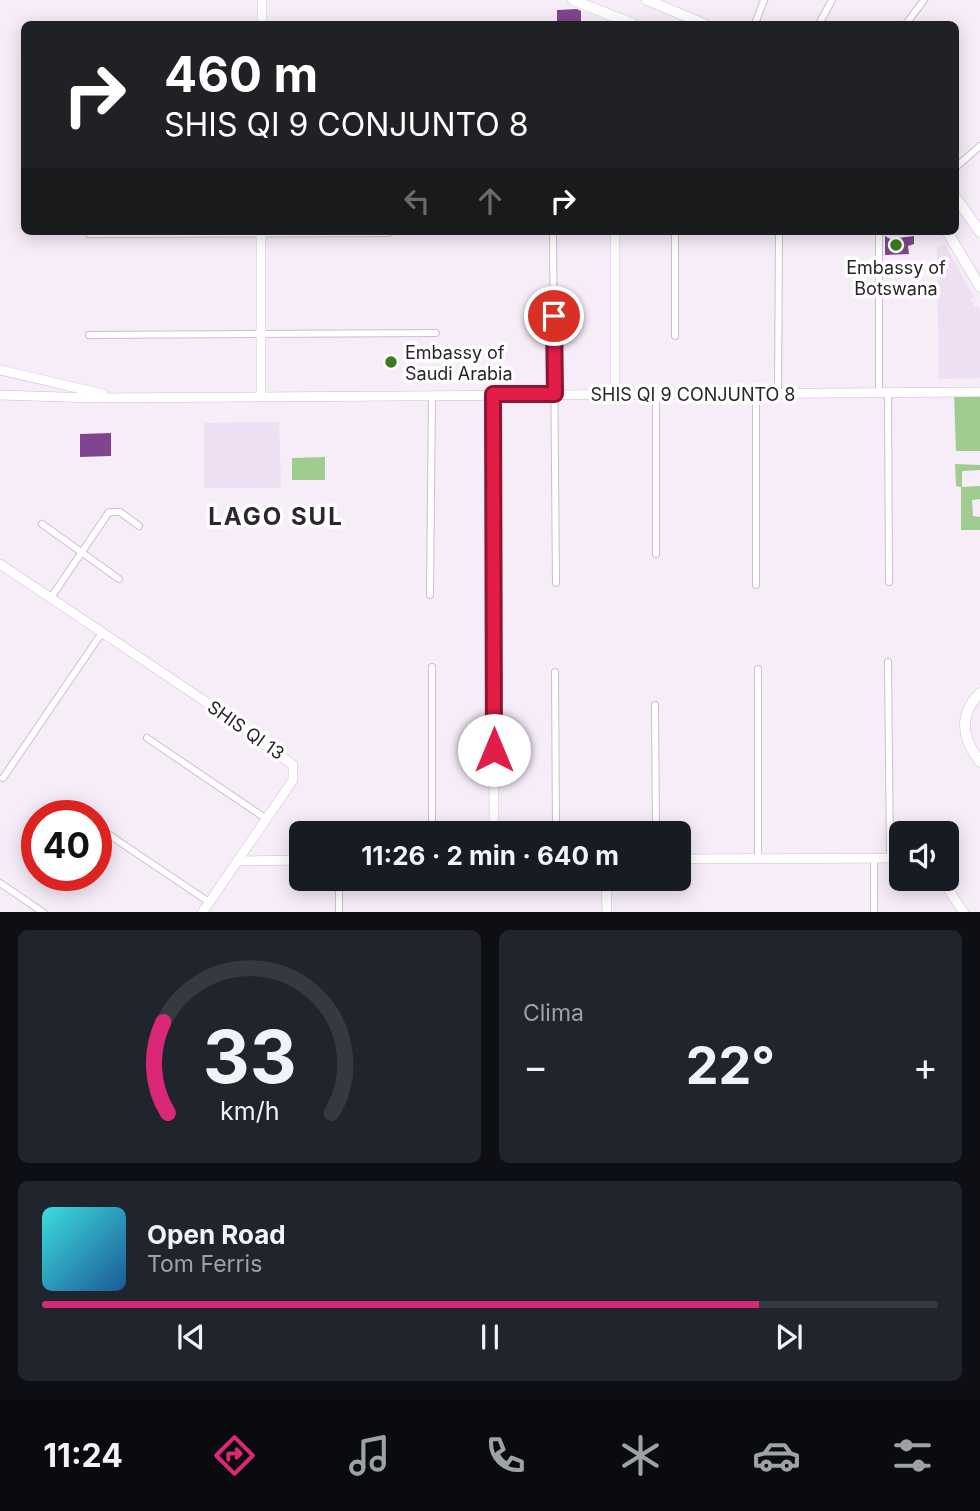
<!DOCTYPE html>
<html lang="pt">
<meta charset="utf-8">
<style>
:root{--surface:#171b24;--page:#20242c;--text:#f1f3f6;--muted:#9ea1a6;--line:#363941;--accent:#db2777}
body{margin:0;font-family:Inter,sans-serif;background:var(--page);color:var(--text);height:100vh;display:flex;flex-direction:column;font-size:26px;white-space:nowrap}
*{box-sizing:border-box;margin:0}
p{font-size:23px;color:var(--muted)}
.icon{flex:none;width:38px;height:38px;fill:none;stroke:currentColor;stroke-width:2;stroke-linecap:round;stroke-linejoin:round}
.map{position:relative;height:912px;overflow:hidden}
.sheet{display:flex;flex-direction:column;gap:18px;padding:18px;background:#0d0f14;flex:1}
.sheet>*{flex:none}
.guide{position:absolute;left:21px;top:21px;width:938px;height:214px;border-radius:10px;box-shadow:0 4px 18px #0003;background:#202124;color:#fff;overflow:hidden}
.buttons{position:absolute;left:889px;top:821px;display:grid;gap:14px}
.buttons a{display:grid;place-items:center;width:70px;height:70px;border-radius:10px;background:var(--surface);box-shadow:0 4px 18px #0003;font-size:35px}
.speed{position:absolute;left:21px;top:800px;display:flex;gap:14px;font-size:35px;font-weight:700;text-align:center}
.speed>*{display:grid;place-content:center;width:91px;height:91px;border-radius:50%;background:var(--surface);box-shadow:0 4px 18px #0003;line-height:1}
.speed .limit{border:10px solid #d22;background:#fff;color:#111}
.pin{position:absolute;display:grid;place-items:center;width:60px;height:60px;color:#fff;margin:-30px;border:4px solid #fff;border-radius:50%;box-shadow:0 2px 7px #0007}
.me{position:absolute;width:77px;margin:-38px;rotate:0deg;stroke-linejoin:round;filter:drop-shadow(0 0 5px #0008)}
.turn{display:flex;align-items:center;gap:24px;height:147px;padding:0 28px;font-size:32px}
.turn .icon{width:91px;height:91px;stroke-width:2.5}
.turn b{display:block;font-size:49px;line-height:60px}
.lanes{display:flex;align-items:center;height:66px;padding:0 28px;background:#0003;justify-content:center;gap:35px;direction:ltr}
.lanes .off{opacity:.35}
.big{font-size:52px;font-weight:700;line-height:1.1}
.sheet .tile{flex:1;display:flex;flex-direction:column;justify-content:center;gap:10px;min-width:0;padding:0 24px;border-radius:10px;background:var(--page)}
.sheet .dial{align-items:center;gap:0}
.dial svg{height:182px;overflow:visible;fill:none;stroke:var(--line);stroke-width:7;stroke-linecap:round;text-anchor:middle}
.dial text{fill:var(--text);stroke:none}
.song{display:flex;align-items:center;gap:21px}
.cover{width:84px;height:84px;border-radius:10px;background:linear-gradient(135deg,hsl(180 70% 55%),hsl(210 70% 35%))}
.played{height:7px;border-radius:4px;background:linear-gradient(90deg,var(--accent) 80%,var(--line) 80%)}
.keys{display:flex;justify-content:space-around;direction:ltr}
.heat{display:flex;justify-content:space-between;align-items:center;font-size:38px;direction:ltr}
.sheet .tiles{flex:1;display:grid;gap:18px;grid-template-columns:1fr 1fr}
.tile:last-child{grid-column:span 2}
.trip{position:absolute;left:289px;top:821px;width:402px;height:70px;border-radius:10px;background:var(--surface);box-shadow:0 4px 18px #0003;font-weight:700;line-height:70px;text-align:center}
.dock{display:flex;height:112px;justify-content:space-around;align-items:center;background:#090b0e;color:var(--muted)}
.dock .icon{width:49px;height:49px}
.dock .on{color:var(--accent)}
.dock b{font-size:32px;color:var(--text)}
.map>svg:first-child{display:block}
.built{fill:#eedff2}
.green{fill:#9ecd8f}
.building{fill:#7f458e}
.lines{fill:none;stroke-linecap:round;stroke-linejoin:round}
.street-casing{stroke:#cac1cc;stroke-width:8}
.secondary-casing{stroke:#cac1cc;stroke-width:10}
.primary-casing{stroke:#cac1cc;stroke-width:11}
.street{stroke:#fff;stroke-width:6}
.secondary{stroke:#fff;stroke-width:9}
.primary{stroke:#fff;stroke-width:10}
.route-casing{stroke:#92132f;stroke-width:18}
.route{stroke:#e11d48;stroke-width:12}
.poi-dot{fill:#3b7d1e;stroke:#fefefe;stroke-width:2.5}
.labels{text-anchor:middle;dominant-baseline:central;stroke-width:7;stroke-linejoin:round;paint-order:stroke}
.poi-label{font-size:18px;fill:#282529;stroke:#fefefe}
.street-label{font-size:18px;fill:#282529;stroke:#fefefe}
.district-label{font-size:24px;font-weight:bold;letter-spacing:2px;fill:#2d262f;stroke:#fefefe}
</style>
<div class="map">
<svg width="980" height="913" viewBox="0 0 980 913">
<rect width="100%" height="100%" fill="#f6edf9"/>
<g class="built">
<path d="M945 245 974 297 971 300 974 307 978 306 980 310V378L939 379 937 247Z"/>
<path d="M279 422 281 488H204V423Z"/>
</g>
<g class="green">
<path d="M980 392V451H956L954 393Z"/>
<path d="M325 457V480H292V458Z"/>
<path d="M955 464 980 465V470L962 471V487L980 486V499L972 500 973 516 980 517V530H961V487L956 486Z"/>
</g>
<g class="building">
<path d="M577 9 581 11V23H557V10Z"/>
<path d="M885 236 890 239 914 236V244L908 246 909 254 885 255Z"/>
<path d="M111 433V456L80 457V434Z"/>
</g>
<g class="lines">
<defs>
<g id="street">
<path d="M755 24 764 0"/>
<path d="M819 24 832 0"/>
<path d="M906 24 924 0"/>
<path d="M956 167 980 146"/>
<path d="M675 231V336"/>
<path d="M879 231V393"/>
<path d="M89 234 389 233"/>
<path d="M553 237 556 583"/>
<path d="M89 335 436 333"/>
<path d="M778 393 779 234"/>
<path d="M888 393 889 582"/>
<path d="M42 524 119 579"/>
<path d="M656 554V394"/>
<path d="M756 585V393"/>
<path d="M430 595 432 395"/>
<path d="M50 599 109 512H120L139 526"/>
<path d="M888 662 890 858"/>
<path d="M432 667V833"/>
<path d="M758 669V859"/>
<path d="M555 672 556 833"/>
<path d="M655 705 656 833"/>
<path d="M147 738 265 818"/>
<path d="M3 778 101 634"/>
<path d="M96 826 209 902"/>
<path d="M874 859V913"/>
<path d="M339 878V913"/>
<path d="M0 883 44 913"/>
</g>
<g id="secondary">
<path d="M262 0V24"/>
<path d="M261 231V396"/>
<path d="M0 370 103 394"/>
<path d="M615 394V231"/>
<path d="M0 395 94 398 980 392"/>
<path d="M493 395 494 833"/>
<path d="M0 564 200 698 293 765V780L202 913"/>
<path d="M679 859 901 858"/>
<path d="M237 861 301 860"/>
<path d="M606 878 607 913"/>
<path d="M941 878 964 913"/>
</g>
<g id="primary">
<path d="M573 0 633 24"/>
<path d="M647 0 704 24"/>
<path d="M956 198 980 232"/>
<path d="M947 231 980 287"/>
<path d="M980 693C958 716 962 738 980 762"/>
</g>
</defs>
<use href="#street" class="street-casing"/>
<use href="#secondary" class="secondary-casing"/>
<use href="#primary" class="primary-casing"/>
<use href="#street" class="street"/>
<use href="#secondary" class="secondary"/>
<use href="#primary" class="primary"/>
</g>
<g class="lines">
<defs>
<path id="route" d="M494 750 493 394H555L554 316"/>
</defs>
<use href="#route" class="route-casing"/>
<use href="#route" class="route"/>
</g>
<g class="poi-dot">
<circle cx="896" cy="245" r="7"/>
<circle cx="391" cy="362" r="7"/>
</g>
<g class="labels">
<g class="poi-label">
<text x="896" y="267">Embassy of<tspan x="896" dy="21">Botswana</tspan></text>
<text x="405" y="352" text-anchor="start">Embassy of<tspan x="405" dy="21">Saudi Arabia</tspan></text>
</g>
<g class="street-label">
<text x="693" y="394">SHIS QI 9 CONJUNTO 8</text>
<text transform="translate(246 730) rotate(35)">SHIS QI 13</text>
</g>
<g class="district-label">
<text x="276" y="516">LAGO SUL</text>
</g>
</g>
</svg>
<div class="buttons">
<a><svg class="icon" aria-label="sound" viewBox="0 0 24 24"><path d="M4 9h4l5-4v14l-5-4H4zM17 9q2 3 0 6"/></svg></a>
</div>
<div class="speed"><div class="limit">40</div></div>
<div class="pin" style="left:554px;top:316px;background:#d93025"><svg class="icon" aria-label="arrive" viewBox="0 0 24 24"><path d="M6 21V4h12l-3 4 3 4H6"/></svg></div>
<svg class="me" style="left:494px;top:750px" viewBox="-20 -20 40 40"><circle r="19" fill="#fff"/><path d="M0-13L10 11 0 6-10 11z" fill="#e11d48"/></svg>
<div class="trip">11:26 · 2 min · 640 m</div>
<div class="guide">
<div class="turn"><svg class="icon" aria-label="right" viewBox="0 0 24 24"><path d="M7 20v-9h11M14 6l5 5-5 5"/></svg><div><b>460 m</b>SHIS QI 9 CONJUNTO 8</div></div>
<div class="lanes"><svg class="icon off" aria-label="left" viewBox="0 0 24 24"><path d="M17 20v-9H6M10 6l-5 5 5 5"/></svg><svg class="icon off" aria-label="ahead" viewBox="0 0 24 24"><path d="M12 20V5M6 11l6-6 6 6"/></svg><svg class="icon" aria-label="right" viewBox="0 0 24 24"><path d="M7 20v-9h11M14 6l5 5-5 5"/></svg></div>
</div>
</div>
<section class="sheet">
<div class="tiles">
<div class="tile dial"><svg viewBox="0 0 100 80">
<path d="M14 69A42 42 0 1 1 86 69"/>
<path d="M14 69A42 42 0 0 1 12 29" stroke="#db2777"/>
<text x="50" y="56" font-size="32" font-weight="700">33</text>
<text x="50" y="72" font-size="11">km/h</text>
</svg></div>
<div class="tile"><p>Clima</p>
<div class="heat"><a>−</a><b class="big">22°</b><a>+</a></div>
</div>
<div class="tile">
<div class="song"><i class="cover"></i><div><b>Open Road</b><p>Tom Ferris</p></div></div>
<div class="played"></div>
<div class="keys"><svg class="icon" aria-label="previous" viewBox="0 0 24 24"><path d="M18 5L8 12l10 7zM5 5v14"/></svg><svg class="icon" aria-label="pause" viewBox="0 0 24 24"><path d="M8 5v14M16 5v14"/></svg><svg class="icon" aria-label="next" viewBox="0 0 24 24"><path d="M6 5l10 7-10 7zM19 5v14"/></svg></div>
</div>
</div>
</section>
<nav class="dock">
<b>11:24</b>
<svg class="icon on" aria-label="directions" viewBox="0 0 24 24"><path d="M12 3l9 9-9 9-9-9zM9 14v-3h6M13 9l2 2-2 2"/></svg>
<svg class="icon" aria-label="music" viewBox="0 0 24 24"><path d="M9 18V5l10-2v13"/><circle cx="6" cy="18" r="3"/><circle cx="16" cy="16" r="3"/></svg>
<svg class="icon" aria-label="phone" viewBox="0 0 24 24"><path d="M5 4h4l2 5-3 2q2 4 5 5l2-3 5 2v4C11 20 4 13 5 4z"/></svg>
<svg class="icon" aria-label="climate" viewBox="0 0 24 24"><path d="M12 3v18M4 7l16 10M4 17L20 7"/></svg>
<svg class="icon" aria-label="car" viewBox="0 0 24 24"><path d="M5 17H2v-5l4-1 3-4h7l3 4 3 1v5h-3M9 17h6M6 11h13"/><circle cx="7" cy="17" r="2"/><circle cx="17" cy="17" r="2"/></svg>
<svg class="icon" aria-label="filters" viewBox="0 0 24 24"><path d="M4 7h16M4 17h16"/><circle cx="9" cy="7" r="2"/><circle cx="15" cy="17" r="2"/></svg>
</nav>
